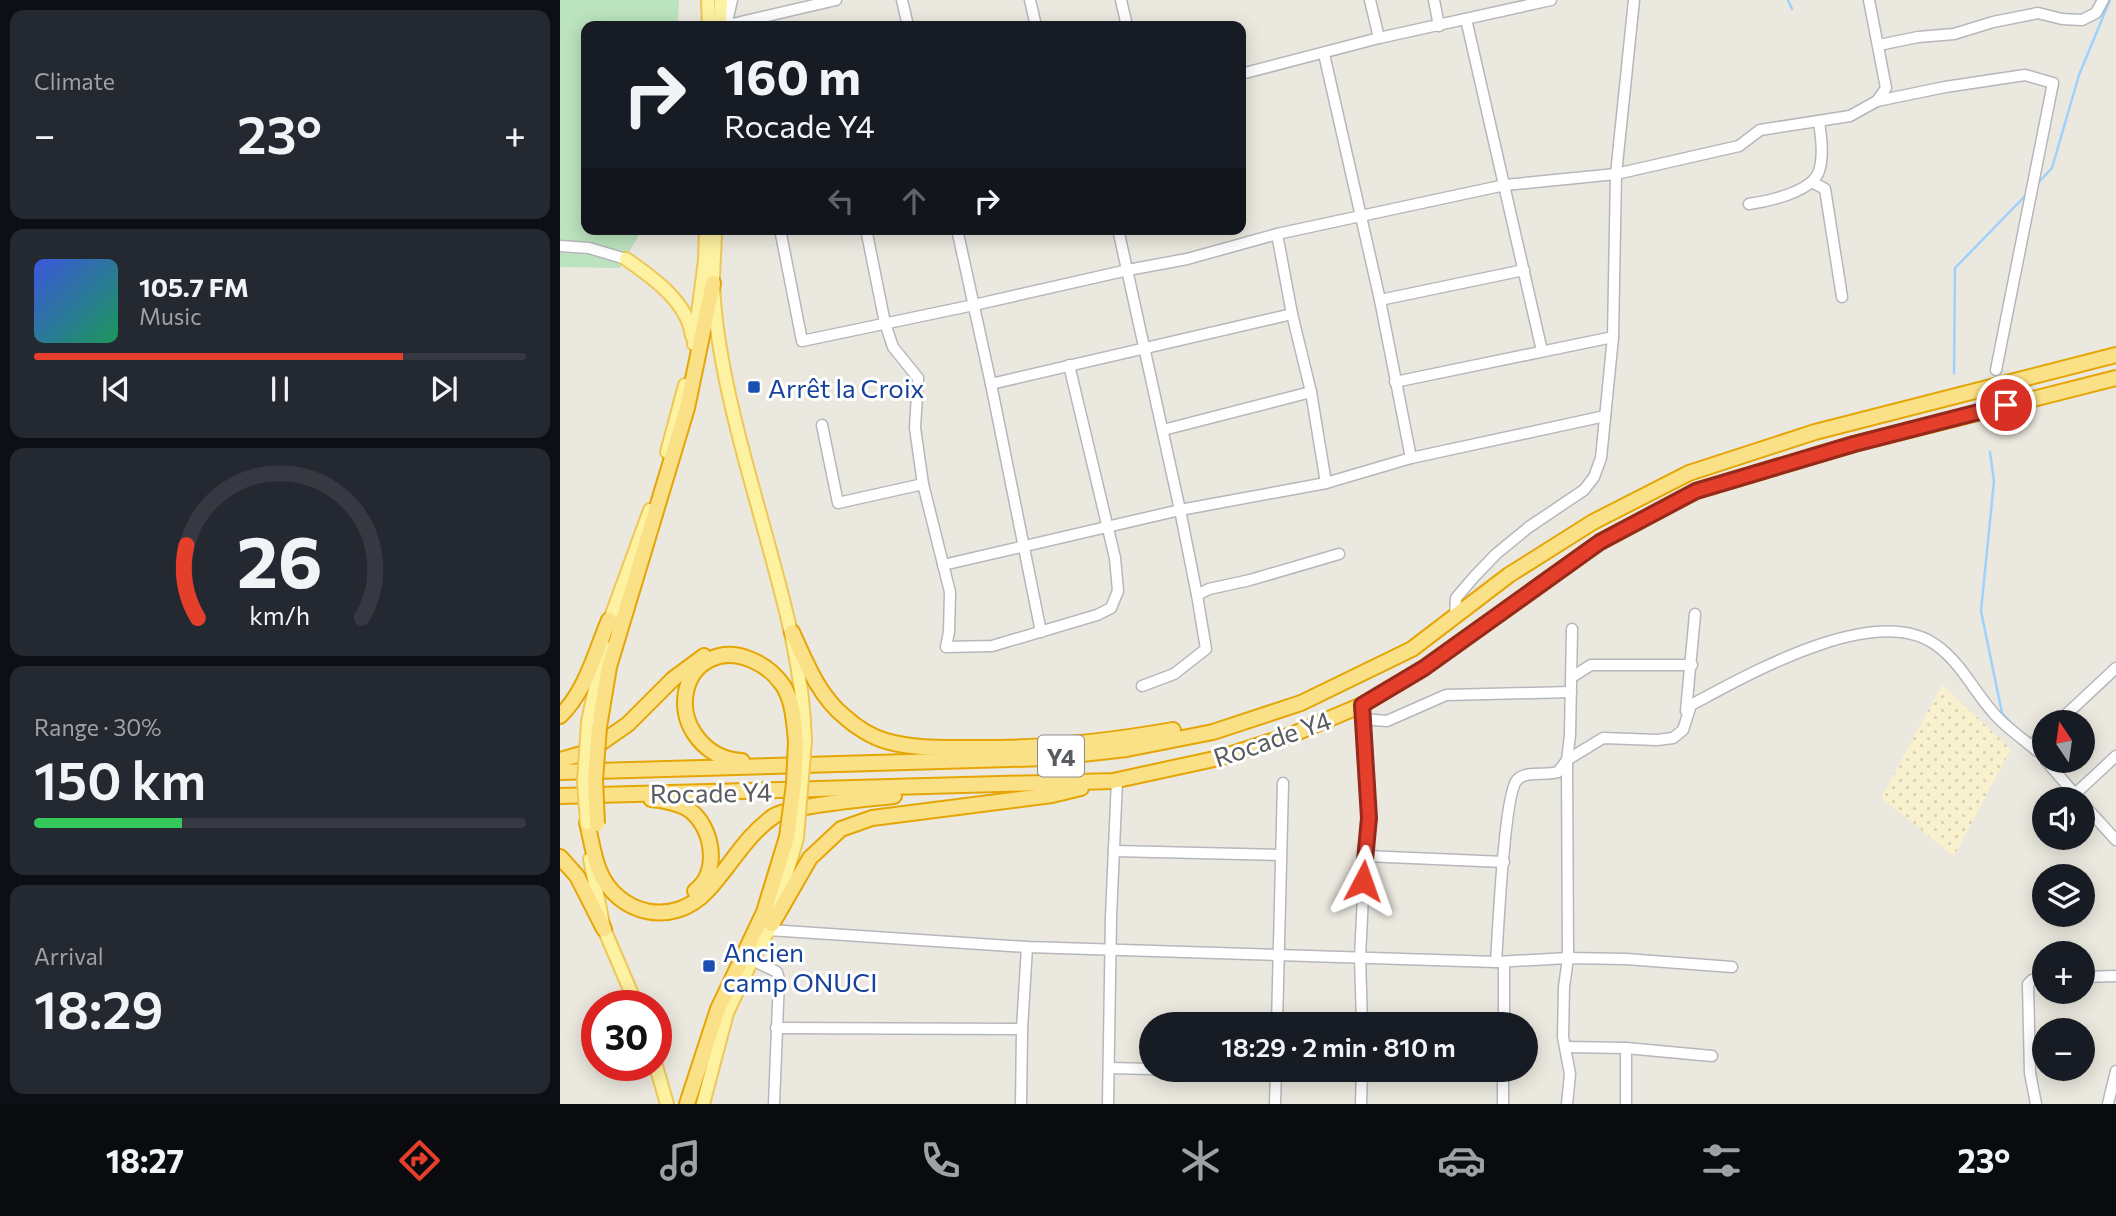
<!DOCTYPE html>
<meta charset="utf-8">
<style>
:root{--surface:#171b24;--page:#242831;--text:#f1f3f6;--muted:#9ea1a6;--line:#363941;--accent:#e53f2c}
body{margin:0;font-family:Commissioner,sans-serif;background:var(--page);color:var(--text);height:100vh;display:flex;flex-direction:column;font-size:26px;white-space:nowrap}
*{box-sizing:border-box;margin:0}
p{font-size:23px;color:var(--muted)}
.icon{flex:none;width:38px;height:38px;fill:none;stroke:currentColor;stroke-width:2;stroke-linecap:round;stroke-linejoin:round}
.map{position:relative;flex:1;overflow:hidden}
.panel{display:flex;flex-direction:column;gap:10px;padding:10px;background:#0d0f14;width:560px}
.panel>*{flex:none}
.top-card{position:absolute;left:21px;top:21px;width:665px;height:214px;border-radius:14px;box-shadow:0 4px 18px #0003;background:#171b24;color:var(--text);overflow:hidden}
.needle{width:46px;rotate:347deg}
.buttons{position:absolute;left:1472px;top:710px;display:grid;gap:14px}
.buttons a{display:grid;place-items:center;width:63px;height:63px;border-radius:50%;background:var(--surface);box-shadow:0 4px 18px #0003;font-size:35px}
.speed{position:absolute;left:21px;top:990px;display:flex;gap:14px;font-size:35px;font-weight:700;text-align:center}
.speed>*{display:grid;place-content:center;width:91px;height:91px;border-radius:50%;background:var(--surface);box-shadow:0 4px 18px #0003;line-height:1}
.speed .limit{border:10px solid #d22;background:#fff;color:#111}
.pin{position:absolute;display:grid;place-items:center;width:60px;height:60px;color:#fff;margin:-30px;border:4px solid #fff;border-radius:50%;box-shadow:0 2px 7px #0007}
.me{position:absolute;width:77px;margin:-38px;rotate:4deg;stroke-linejoin:round;filter:drop-shadow(0 0 5px #0008)}
.turn{display:flex;align-items:center;gap:24px;height:147px;padding:0 28px;font-size:32px}
.turn .icon{width:91px;height:91px;stroke-width:2.5}
.turn b{display:block;font-size:49px;line-height:60px}
.lanes{display:flex;align-items:center;height:66px;padding:0 28px;background:#0003;justify-content:center;gap:35px;direction:ltr}
.lanes .off{opacity:.35}
.big{font-size:52px;font-weight:600;line-height:1.1}
.panel .widget{flex:1;display:flex;flex-direction:column;justify-content:center;gap:10px;min-width:0;padding:0 24px;border-radius:14px;background:var(--page)}
.panel .dial{align-items:center;gap:0}
.dial svg{height:182px;overflow:visible;fill:none;stroke:var(--line);stroke-width:7;stroke-linecap:round;text-anchor:middle}
.dial text{fill:var(--text);stroke:none}
.song{display:flex;align-items:center;gap:21px}
.cover{width:84px;height:84px;border-radius:10px;background:linear-gradient(135deg,hsl(230 70% 55%),hsl(150 70% 35%))}
.played{height:7px;border-radius:4px;background:linear-gradient(90deg,var(--accent) 75%,var(--line) 75%)}
.keys{display:flex;justify-content:space-around;direction:ltr}
.heat{display:flex;justify-content:space-between;align-items:center;font-size:38px;direction:ltr}
.charge{height:10px;border-radius:5px;background:linear-gradient(90deg,#34c759 30%,var(--line) 0)}
.trip{position:absolute;left:579px;top:1012px;width:399px;height:70px;border-radius:35px;background:var(--surface);box-shadow:0 4px 18px #0003;font-weight:600;line-height:70px;text-align:center}
.dock{display:flex;height:112px;justify-content:space-around;align-items:center;background:#090b0e;color:var(--muted)}
.dock .icon{width:49px;height:49px}
.dock .selected{color:var(--accent)}
.dock b{font-size:32px;color:var(--text)}
main{display:flex;flex:1;min-height:0}
.map>svg:first-child{display:block}
.green{fill:#bbe3bd}
.sand{fill:url(#sand-dots)}
.lines{fill:none;stroke-linecap:round;stroke-linejoin:round}
.stream{stroke:#9ed1fd;stroke-width:2.5}
.minor-casing{stroke:#b5b7bc;stroke-width:13}
.major-casing{stroke:#eec756;stroke-width:16}
.highway-casing{stroke:#e5a505;stroke-width:18}
.minor{stroke:#fff;stroke-width:10}
.major{stroke:#fdf1a2;stroke-width:12}
.highway{stroke:#fae087;stroke-width:14}
.major-bridge-casing{stroke:#eec756;stroke-width:16;stroke-linecap:butt}
.highway-bridge-casing{stroke:#e5a505;stroke-width:18;stroke-linecap:butt}
.major-bridge{stroke:#fdf1a2;stroke-width:12}
.highway-bridge{stroke:#fae087;stroke-width:14}
.route-casing{stroke:#95291d;stroke-width:18}
.route{stroke:#e53f2c;stroke-width:12}
.transit-dot{fill:#1a4fb4;stroke:#fff;stroke-width:2.5}
.labels{text-anchor:middle;dominant-baseline:central;stroke-width:6;stroke-linejoin:round;paint-order:stroke}
.shield{fill:#fff;stroke:#8a8d90;stroke-width:2}
.shield-label{font-size:24px;font-weight:bold;fill:#585c60}
.transit-label{font-size:26px;fill:#164399;stroke:#fff;text-anchor:start}
.street-label{font-size:26px;fill:#585c60;stroke:#fff}
</style>
<main>
<section class="panel">
<div class="widget"><p>Climate</p>
<div class="heat"><a>−</a><b class="big">23°</b><a>+</a></div>
</div>
<div class="widget">
<div class="song"><i class="cover"></i><div><b>105.7 FM</b><p>Music</p></div></div>
<div class="played"></div>
<div class="keys"><svg class="icon" aria-label="previous" viewBox="0 0 24 24"><path d="M18 5L8 12l10 7zM5 5v14"/></svg><svg class="icon" aria-label="pause" viewBox="0 0 24 24"><path d="M8 5v14M16 5v14"/></svg><svg class="icon" aria-label="next" viewBox="0 0 24 24"><path d="M6 5l10 7-10 7zM19 5v14"/></svg></div>
</div>
<div class="widget dial"><svg viewBox="0 0 100 80">
<path d="M14 69A42 42 0 1 1 86 69"/>
<path d="M14 69A42 42 0 0 1 9 37" stroke="#e53f2c"/>
<text x="50" y="56" font-size="32" font-weight="700">26</text>
<text x="50" y="72" font-size="11">km/h</text>
</svg></div>
<div class="widget"><p>Range · 30%</p><b class="big">150 km</b><div class="charge"></div></div>
<div class="widget"><p>Arrival</p><b class="big">18:29</b></div>
</section>
<div class="map">
<svg width="1556" height="1104" viewBox="0 0 1556 1104">
<defs>
<pattern id="sand-dots" width="8" height="8" patternUnits="userSpaceOnUse" patternTransform="scale(1.75)"><rect width="8" height="8" fill="#f9f0cd"/><path d="M2 2h.1M6 6h.1" fill="none" stroke="#d8d0b3" stroke-width="1.8" stroke-linecap="round"/></pattern>
</defs>
<rect width="100%" height="100%" fill="#ebe9df"/>
<path class="green" d="M0 0H119L118 26H26V229H113V231H81L60 268 0 267Z"/>
<path class="sand" d="M1382 685 1451 749 1394 856 1321 798Z"/>
<g class="lines">
<g class="stream">
<path d="M1228 0 1232 9"/>
<path d="M1478 183 1492 168 1519 75 1550 0"/>
<path d="M1394 373 1395 268 1468 193"/>
<path d="M1430 452 1434 481 1421 611 1442 713 1454 726"/>
</g>
<defs>
<g id="minor">
<path d="M342 0 348 26"/>
<path d="M470 0 476 26"/>
<path d="M561 0 567 26"/>
<path d="M810 0 819 38"/>
<path d="M874 0 879 26"/>
<path d="M906 19 982 351"/>
<path d="M164 26 276 0"/>
<path d="M166 26 172 0"/>
<path d="M1319 45 1358 37 1394 34 1433 22 1478 13 1502 19 1522 20 1536 13 1543 0"/>
<path d="M764 54 820 300 851 458"/>
<path d="M681 74 819 38 991 0"/>
<path d="M1317 101 1385 87 1465 75 1493 83 1436 370"/>
<path d="M1252 182 1265 189 1282 297"/>
<path d="M1189 204C1209 201 1252 192 1259 171 1264 155 1261 137 1259 121"/>
<path d="M220 229 242 341 414 305 568 270 627 259 717 234 945 185 1056 174 1179 146 1200 130 1290 116 1317 101 1326 88 1309 0"/>
<path d="M306 229 325 323 333 347 358 378 355 428 363 484 390 592 389 632 386 647 432 646 537 615 551 608 558 591 555 558 509 365"/>
<path d="M397 229 431 384 481 632"/>
<path d="M558 229 620 510 637 595 646 649 614 674 582 686"/>
<path d="M717 234 732 314 751 392 766 483"/>
<path d="M0 246 29 248 66 259"/>
<path d="M820 300 964 270"/>
<path d="M835 382 1053 337"/>
<path d="M431 384 732 314"/>
<path d="M262 425 278 503 363 484"/>
<path d="M603 430 751 392"/>
<path d="M383 565 620 510 766 483 851 458 1045 416"/>
<path d="M637 595 649 589 690 580 779 554"/>
<path d="M895 616 896 598 914 577 936 554 969 527 1024 490 1034 477 1041 458 1053 337 1056 174 1074 0"/>
<path d="M1012 677 1031 665H1132"/>
<path d="M1126 711 1135 614"/>
<path d="M802 714 809 818 805 856"/>
<path d="M802 719 827 721 886 695 1011 692"/>
<path d="M1497 723 1556 668"/>
<path d="M1477 751 1476 741 1484 735"/>
<path d="M1486 761 1520 800"/>
<path d="M1515 794 1556 756"/>
<path d="M1522 803 1556 840"/>
<path d="M554 851 721 855"/>
<path d="M209 930 467 947 936 962 1008 958 1066 959 1172 967"/>
<path d="M192 960 217 972 219 979 214 1104"/>
<path d="M936 962C938 934 944 794 957 780 966 770 986 776 998 772L1007 760 1010 735 1012 629"/>
<path d="M944 962V1024"/>
<path d="M1522 977 1556 976"/>
<path d="M717 1024 723 783"/>
<path d="M802 1024 800 957 805 856 944 862"/>
<path d="M216 1028 462 1029 461 1104"/>
<path d="M462 1029 467 947"/>
<path d="M1006 1047 1066 1048 1152 1056"/>
<path d="M1066 1048V1104"/>
<path d="M550 1068 592 1069"/>
<path d="M593 1069 674 1072"/>
<path d="M548 1104 551 917 557 780"/>
<path d="M715 1104 716 1069"/>
<path d="M801 1104 802 1069"/>
<path d="M943 1104V1069"/>
<path d="M1007 1104 1010 1074 1003 1037 1004 987 1008 958 1007 760 1043 738 1097 740 1113 738 1123 730 1131 705C1188 675 1315 601 1376 645 1403 664 1416 696 1439 719 1450 730 1464 740 1476 750"/>
<path d="M1476 1104 1470 1073 1468 984 1472 980 1484 979"/>
<path d="M1548 1104 1556 1071"/>
</g>
<g id="major">
<path d="M148 0 149 26"/>
<path d="M160 26 161 0"/>
<path d="M155 229C155 247 153 265 153 282 155 352 179 439 198 507 219 584 243 660 245 741"/>
<path d="M66 259C92 277 128 302 132 336"/>
<path d="M134 344 145 260 146 229"/>
<path d="M107 452 125 385"/>
<path d="M47 628 90 510"/>
<path d="M28 722 44 646"/>
<path d="M30 859 44 929 77 1006"/>
<path d="M96 1066 107 1104"/>
<path d="M143 1104 167 1013 192 960 212 924 237 838"/>
</g>
<g id="highway">
<path d="M232 632C246 662 258 695 285 717 296 727 312 737 326 741 354 749 382 748 411 748 479 749 545 742 613 730"/>
<path d="M0 716C26 691 35 653 49 620"/>
<path d="M39 727 49 667 127 408 153 283"/>
<path d="M0 760 28 752 68 724 113 679 144 656"/>
<path d="M182 761C162 760 145 750 134 733 118 709 123 672 151 659 176 647 208 664 222 684 233 699 234 722 236 741"/>
<path d="M0 772 487 758 567 749 653 732 741 703 852 649 949 575 1033 522 1129 473 1255 432 1556 355"/>
<path d="M0 796 553 781 659 758 731 735 802 705 864 668 1040 542 1136 491 1294 444 1556 378"/>
<path d="M91 799C103 800 123 804 132 812 154 831 159 873 135 891"/>
<path d="M27 823C31 838 33 855 39 870 57 915 113 928 147 891 170 867 185 836 214 816 232 805 309 799 334 796"/>
<path d="M0 857 17 876 44 929"/>
<path d="M212 924 250 858 281 829 312 818 492 795 521 788"/>
<path d="M127 1104 158 1009 204 912 227 837"/>
</g>
</defs>
<use href="#minor" class="minor-casing"/>
<use href="#major" class="major-casing"/>
<use href="#highway" class="highway-casing"/>
<use href="#minor" class="minor"/>
<use href="#major" class="major"/>
<use href="#highway" class="highway"/>
<defs>
<g id="major-bridge">
<path d="M27 823 24 782 28 722"/>
<path d="M237 838 245 741"/>
</g>
<g id="highway-bridge">
<path d="M37 824 35 780 39 727"/>
<path d="M227 837 234 784 236 741"/>
</g>
</defs>
<use href="#major-bridge" class="major-bridge-casing"/>
<use href="#highway-bridge" class="highway-bridge-casing"/>
<use href="#major-bridge" class="major-bridge"/>
<use href="#highway-bridge" class="highway-bridge"/>
</g>
<g class="lines">
<defs>
<path id="route" d="M803 881 809 818 802 705 864 668 1040 542 1136 491 1294 444 1446 405"/>
</defs>
<use href="#route" class="route-casing"/>
<use href="#route" class="route"/>
</g>
<g class="transit-dot">
<rect x="187" y="380" width="14" height="14" rx="3.5"/>
<rect x="142" y="959" width="14" height="14" rx="3.5"/>
</g>
<g class="labels">
<rect class="shield" x="478" y="735.5" width="46" height="41" rx="5"/>
<g class="shield-label">
<text x="501" y="756">Y4</text>
</g>
<g class="transit-label">
<text x="208" y="387">Arrêt la Croix</text>
<text x="163" y="951">Ancien<tspan x="163" dy="30">camp ONUCI</tspan></text>
</g>
<g class="street-label">
<text transform="translate(712 738) rotate(-19)">Rocade Y4</text>
<text transform="translate(151 792) rotate(-1)">Rocade Y4</text>
</g>
</g>
</svg>
<div class="buttons">
<a><svg class="needle" viewBox="-14 -14 28 28"><path d="M0-13l5 13h-10z" fill="#e53935"/><path d="M0 13l5-13h-10z" fill="#9ea1a6"/></svg></a>
<a><svg class="icon" aria-label="sound" viewBox="0 0 24 24"><path d="M4 9h4l5-4v14l-5-4H4zM17 9q2 3 0 6"/></svg></a>
<a><svg class="icon" aria-label="layers" viewBox="0 0 24 24"><path d="M12 4l9 5-9 5-9-5zM3 14l9 5 9-5"/></svg></a>
<a>+</a>
<a>−</a>
</div>
<div class="speed"><div class="limit">30</div></div>
<div class="pin" style="left:1446px;top:405px;background:#d93025"><svg class="icon" aria-label="arrive" viewBox="0 0 24 24"><path d="M6 21V4h12l-3 4 3 4H6"/></svg></div>
<svg class="me" style="left:803px;top:881px" viewBox="-20 -20 40 40"><path d="M0-17L14 15 0 8-14 15z" fill="#e53f2c" stroke="#fff" stroke-width="4"/></svg>
<div class="trip">18:29 · 2 min · 810 m</div>
<div class="top-card">
<div class="turn"><svg class="icon" aria-label="right" viewBox="0 0 24 24"><path d="M7 20v-9h11M14 6l5 5-5 5"/></svg><div><b>160 m</b>Rocade Y4</div></div>
<div class="lanes"><svg class="icon off" aria-label="left" viewBox="0 0 24 24"><path d="M17 20v-9H6M10 6l-5 5 5 5"/></svg><svg class="icon off" aria-label="ahead" viewBox="0 0 24 24"><path d="M12 20V5M6 11l6-6 6 6"/></svg><svg class="icon" aria-label="right" viewBox="0 0 24 24"><path d="M7 20v-9h11M14 6l5 5-5 5"/></svg></div>
</div>
</div>
</main>
<nav class="dock">
<b>18:27</b>
<svg class="icon selected" aria-label="directions" viewBox="0 0 24 24"><path d="M12 3l9 9-9 9-9-9zM9 14v-3h6M13 9l2 2-2 2"/></svg>
<svg class="icon" aria-label="music" viewBox="0 0 24 24"><path d="M9 18V5l10-2v13"/><circle cx="6" cy="18" r="3"/><circle cx="16" cy="16" r="3"/></svg>
<svg class="icon" aria-label="phone" viewBox="0 0 24 24"><path d="M5 4h4l2 5-3 2q2 4 5 5l2-3 5 2v4C11 20 4 13 5 4z"/></svg>
<svg class="icon" aria-label="climate" viewBox="0 0 24 24"><path d="M12 3v18M4 7l16 10M4 17L20 7"/></svg>
<svg class="icon" aria-label="car" viewBox="0 0 24 24"><path d="M5 17H2v-5l4-1 3-4h7l3 4 3 1v5h-3M9 17h6M6 11h13"/><circle cx="7" cy="17" r="2"/><circle cx="17" cy="17" r="2"/></svg>
<svg class="icon" aria-label="filters" viewBox="0 0 24 24"><path d="M4 7h16M4 17h16"/><circle cx="9" cy="7" r="2"/><circle cx="15" cy="17" r="2"/></svg>
<b>23°</b>
</nav>
